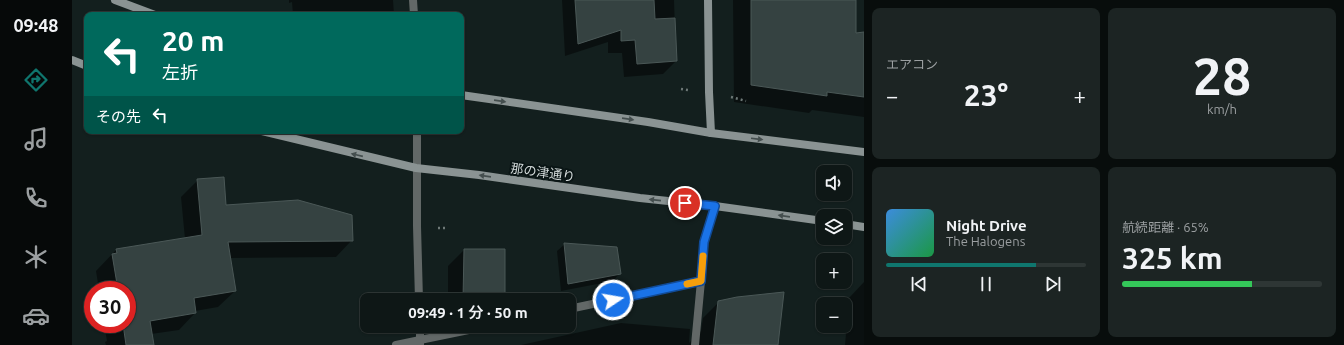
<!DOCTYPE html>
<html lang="ja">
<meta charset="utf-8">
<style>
:root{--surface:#0e1716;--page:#1c2423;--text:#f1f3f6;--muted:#9b9fa1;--line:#2e3635;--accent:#0f766e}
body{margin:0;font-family:Ubuntu,"Noto Sans JP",sans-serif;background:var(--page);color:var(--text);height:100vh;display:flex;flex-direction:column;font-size:15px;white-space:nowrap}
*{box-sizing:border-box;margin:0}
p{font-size:13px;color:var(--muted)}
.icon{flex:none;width:22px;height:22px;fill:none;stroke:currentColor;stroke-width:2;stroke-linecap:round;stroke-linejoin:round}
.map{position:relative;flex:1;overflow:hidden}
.side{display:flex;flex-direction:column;gap:8px;padding:8px;background:#080d0c;width:480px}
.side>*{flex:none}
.top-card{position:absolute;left:12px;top:12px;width:380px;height:122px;border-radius:8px;box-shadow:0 1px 3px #0004,0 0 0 1px var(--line);background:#00695c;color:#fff;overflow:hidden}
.tools{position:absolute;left:744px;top:165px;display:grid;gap:8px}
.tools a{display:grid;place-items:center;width:36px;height:36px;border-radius:8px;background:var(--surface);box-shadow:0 1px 3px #0004,0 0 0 1px var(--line);font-size:20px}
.speed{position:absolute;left:12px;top:281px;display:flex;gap:8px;font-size:20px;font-weight:700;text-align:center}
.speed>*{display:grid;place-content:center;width:52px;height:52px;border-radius:50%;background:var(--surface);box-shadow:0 1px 3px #0004,0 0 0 1px var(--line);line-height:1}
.speed .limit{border:6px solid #d22;background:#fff;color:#111}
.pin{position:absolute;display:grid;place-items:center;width:34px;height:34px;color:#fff;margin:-17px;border:2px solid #fff;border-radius:50%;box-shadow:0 1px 4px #0007}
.me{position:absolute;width:44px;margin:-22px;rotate:78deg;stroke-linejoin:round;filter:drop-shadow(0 0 3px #0008)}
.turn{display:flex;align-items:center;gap:14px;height:84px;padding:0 12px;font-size:18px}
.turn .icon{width:52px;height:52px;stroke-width:2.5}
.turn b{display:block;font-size:28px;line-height:34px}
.then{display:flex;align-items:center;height:38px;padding:0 12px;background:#0003;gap:8px;font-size:15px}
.big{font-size:30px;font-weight:600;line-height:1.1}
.side .card{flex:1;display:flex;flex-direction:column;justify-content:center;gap:6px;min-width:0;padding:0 14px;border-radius:8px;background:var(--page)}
.side .dial{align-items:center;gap:0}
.dial b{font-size:52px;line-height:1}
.song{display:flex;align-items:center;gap:12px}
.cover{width:48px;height:48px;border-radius:6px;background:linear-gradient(135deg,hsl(210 70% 55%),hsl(140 70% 35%))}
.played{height:4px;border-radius:2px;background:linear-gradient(90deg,var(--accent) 75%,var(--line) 75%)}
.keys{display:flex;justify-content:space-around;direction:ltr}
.heat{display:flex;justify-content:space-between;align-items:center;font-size:22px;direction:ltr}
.charge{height:6px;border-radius:3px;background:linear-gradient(90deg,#34c759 65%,var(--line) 0)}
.side .tiles{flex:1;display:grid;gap:8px;grid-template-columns:repeat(2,1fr)}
.trip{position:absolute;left:288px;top:293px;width:216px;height:40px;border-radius:8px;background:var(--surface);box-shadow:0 1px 3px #0004,0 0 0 1px var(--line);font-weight:600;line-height:40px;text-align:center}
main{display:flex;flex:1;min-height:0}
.dock{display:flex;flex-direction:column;width:72px;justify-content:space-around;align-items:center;background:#060909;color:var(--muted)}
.dock .icon{width:28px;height:28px}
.dock .on{color:var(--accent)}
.dock b{font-size:18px;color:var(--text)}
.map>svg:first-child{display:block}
.shadow{fill:#0007}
.building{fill:#354241;stroke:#4b5857}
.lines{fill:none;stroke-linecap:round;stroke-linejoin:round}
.path{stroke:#6e7877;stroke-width:2.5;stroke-dasharray:2 3;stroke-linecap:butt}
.street{stroke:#626867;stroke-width:8}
.secondary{stroke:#8a9393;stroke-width:8}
.oneway{fill:#444e4e}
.route-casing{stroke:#114b97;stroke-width:10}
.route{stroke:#1a73e8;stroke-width:7}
.slow{stroke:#f59e0b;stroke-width:7}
.labels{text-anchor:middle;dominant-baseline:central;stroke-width:4;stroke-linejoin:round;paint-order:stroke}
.street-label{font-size:13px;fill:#d5dcdc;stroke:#0a1515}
</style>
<main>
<nav class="dock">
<b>09:48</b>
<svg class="icon on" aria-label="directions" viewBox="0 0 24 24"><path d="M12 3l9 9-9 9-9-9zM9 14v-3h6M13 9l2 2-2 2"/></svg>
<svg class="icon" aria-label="music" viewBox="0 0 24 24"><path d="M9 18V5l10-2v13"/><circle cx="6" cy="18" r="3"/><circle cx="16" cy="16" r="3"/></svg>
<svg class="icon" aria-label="phone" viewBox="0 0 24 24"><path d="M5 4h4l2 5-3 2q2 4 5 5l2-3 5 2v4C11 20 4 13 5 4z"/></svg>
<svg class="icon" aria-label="climate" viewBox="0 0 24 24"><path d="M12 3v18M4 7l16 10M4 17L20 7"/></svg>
<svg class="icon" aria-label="car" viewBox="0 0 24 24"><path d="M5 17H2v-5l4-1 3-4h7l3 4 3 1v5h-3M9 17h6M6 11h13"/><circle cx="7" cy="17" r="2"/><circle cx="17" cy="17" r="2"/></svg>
</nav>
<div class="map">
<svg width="792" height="345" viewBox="0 0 792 345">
<rect width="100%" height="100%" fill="#131f1e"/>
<g class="shadow">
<path d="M217 0H321L322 15H221L220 2 217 3Z"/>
<path d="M490 0H602L604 61 591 74 552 77 550 53H536V42L493 56Z"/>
<path d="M661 0H783V34L792 33V117L740 110 737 113 662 102Z"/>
<path d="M126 180 153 206 280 240 264 257 158 258 163 291 146 307 123 311V313L107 330 79 334 81 345H34L33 342 35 341 32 324H55V290H27L24 271 45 249 113 239 109 197Z"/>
<path d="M493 244 548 273 541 281 489 291 485 251Z"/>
<path d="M392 250H432V296L427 300H376V266Z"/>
<path d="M792 282V345H773L777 298Z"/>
<path d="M647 302 705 345H449L549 323 618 329 617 343 629 331 631 318Z"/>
</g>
<g class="building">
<path d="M503 0H582L583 19 603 18 605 61 565 64 563 40 549 41V30L506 44Z"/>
<path d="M679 0H784V33L792 32V97L755 92V96L679 85Z"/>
<path d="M152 177 154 205 226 200 280 215 281 241 156 242 164 291 122 298 124 313 78 321 82 345H54L51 324H55V290H46L40 254 45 253 44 249 130 235 125 179Z"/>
<path d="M492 243 545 247 549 274 496 284Z"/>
<path d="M392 249H433V296L413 300H391Z"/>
<path d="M712 292 706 345H641L646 301 665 297Z"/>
</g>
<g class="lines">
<g class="path">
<path d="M609 89 616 90"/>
<path d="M659 97 674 101"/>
<path d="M366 228H373"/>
</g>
<g class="street">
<path d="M341 0 342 15"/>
<path d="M345 131V226L347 300"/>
<path d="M497 309 629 281 632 241 643 206"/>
<path d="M348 326V344"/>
<path d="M324 345 416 326"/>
<path d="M623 345 629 281"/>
</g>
<g class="secondary">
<path d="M43 0 83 15"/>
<path d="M636 0 637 92 639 133"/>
<path d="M0 60 15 66"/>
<path d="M389 95 576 122 639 133 792 152"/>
<path d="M190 131 344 168 407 175 568 198 643 206 751 221"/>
<path d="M773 224 792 227"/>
</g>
</g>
<defs><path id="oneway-solid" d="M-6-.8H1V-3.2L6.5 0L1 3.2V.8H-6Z"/></defs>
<g class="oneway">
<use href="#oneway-solid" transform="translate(428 101) rotate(8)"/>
<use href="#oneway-solid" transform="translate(556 119) rotate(8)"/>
<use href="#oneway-solid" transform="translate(685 139) rotate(7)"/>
<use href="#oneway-solid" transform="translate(285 155) rotate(-167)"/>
<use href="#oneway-solid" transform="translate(413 176) rotate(-172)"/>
<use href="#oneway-solid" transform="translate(583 200) rotate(-174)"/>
<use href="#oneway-solid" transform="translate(712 216) rotate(-172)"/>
</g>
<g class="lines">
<defs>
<path id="route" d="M541 300 629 281 632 242 643 206 613 203"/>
</defs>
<use href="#route" class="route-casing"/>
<use href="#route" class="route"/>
<path class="slow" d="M615 284 629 281 631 256"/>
</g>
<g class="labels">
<g class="street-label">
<text transform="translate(471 172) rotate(8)">那の津通り</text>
</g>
</g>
</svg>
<div class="tools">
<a><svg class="icon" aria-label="sound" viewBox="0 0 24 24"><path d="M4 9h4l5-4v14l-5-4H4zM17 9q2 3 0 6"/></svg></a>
<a><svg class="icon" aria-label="layers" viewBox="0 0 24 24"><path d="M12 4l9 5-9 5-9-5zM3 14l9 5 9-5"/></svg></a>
<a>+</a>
<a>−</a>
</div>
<div class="speed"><div class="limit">30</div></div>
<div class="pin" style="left:613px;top:203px;background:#d93025"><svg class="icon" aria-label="arrive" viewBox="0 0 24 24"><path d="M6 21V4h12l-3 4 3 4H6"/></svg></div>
<svg class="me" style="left:541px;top:300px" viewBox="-20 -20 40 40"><circle r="17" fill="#1a73e8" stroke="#fff" stroke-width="3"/><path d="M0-11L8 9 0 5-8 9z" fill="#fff"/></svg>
<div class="trip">09:49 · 1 分 · 50 m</div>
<div class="top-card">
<div class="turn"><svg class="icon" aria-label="left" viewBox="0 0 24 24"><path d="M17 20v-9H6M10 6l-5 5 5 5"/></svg><div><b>20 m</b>左折</div></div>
<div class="then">その先<svg class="icon" aria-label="left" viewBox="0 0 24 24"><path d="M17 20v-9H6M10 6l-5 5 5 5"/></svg></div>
</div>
</div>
<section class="side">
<div class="tiles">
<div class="card"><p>エアコン</p>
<div class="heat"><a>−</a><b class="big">23°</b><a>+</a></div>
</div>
<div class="card dial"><b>28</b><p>km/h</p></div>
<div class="card">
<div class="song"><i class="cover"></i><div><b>Night Drive</b><p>The Halogens</p></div></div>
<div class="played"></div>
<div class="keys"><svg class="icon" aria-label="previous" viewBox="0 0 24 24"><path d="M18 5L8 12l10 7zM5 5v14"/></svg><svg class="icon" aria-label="pause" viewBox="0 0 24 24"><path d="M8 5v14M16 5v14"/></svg><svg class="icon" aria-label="next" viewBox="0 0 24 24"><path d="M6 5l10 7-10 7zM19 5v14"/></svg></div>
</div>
<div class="card"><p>航続距離 · 65%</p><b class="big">325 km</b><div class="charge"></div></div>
</div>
</section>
</main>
